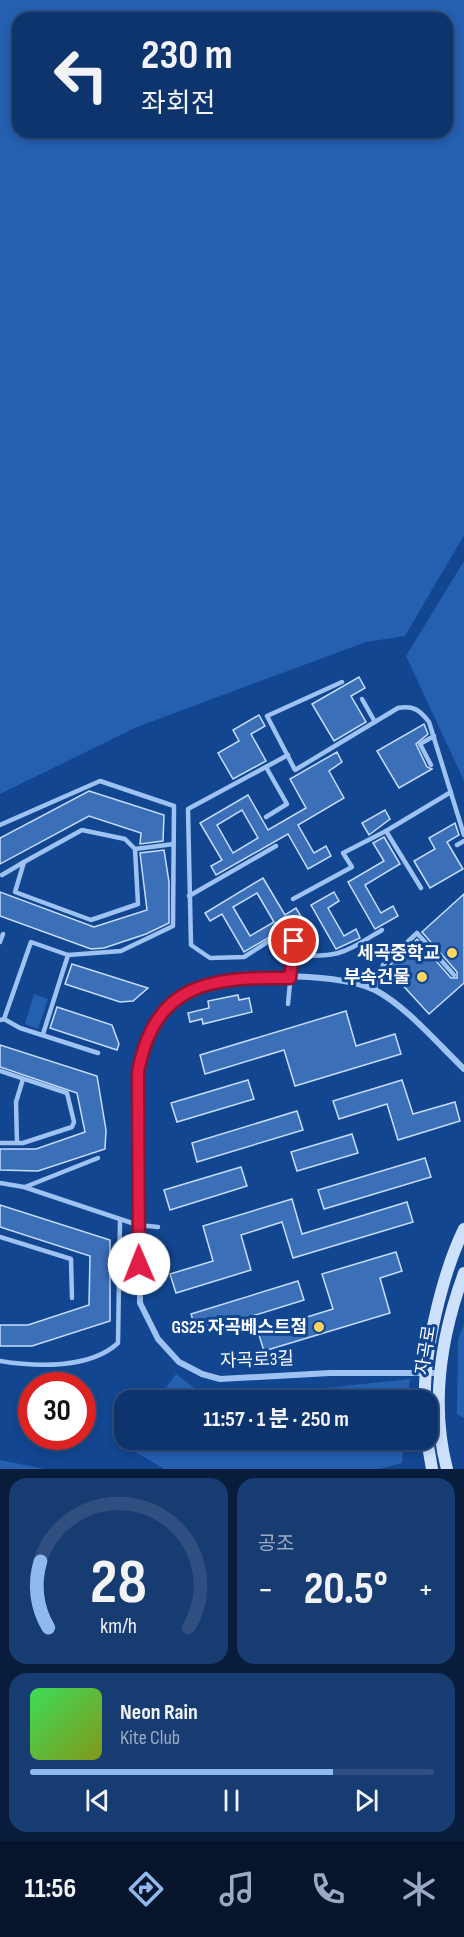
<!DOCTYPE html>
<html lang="ko">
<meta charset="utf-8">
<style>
:root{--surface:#0e346d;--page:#173c72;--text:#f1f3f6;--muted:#9baac2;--line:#2e4f80;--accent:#90b9f0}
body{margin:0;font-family:"Sofia Sans Condensed","Noto Sans KR",sans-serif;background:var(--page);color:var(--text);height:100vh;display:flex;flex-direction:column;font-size:22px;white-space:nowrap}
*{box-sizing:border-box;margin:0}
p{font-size:20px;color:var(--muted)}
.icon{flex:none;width:33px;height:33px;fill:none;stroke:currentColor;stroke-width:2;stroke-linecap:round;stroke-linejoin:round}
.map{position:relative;height:1469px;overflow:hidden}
.panel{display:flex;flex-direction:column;gap:9px;padding:9px;background:#081d3c;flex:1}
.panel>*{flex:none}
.banner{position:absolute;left:12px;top:12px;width:441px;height:126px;border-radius:18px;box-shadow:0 3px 9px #0003,0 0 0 2px var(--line);background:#0e346d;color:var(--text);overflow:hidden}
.speed{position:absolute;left:18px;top:1372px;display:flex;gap:12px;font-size:30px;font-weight:700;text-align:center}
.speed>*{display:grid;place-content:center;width:78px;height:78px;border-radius:50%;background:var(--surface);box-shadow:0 3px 9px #0003,0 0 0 2px var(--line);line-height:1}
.speed .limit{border:9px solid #d22;background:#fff;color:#111}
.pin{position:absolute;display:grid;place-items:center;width:51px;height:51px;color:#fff;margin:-26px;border:3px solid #fff;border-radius:50%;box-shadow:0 2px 6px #0007}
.me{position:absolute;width:66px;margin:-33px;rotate:359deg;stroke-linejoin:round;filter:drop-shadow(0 0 4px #0008)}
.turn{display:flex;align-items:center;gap:21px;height:126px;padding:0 30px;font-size:27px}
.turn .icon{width:78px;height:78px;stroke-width:2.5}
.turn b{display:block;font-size:42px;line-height:51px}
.big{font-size:45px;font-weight:700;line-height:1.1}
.panel .widget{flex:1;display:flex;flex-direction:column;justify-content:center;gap:9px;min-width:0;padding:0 21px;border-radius:18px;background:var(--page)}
.panel .dial{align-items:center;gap:0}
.dial svg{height:156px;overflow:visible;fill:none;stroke:var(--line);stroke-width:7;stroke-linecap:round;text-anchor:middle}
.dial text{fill:var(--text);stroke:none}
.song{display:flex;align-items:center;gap:18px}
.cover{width:72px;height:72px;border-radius:9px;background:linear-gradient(135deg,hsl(130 70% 55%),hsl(70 70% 35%))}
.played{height:6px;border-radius:3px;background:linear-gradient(90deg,var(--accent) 75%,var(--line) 75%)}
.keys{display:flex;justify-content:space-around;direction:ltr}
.heat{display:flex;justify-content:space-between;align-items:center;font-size:33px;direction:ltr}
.panel .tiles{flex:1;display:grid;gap:9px;grid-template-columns:1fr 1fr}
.widget:last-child{grid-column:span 2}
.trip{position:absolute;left:114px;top:1390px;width:324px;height:60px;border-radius:18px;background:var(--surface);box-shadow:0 3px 9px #0003,0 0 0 2px var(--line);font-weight:700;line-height:60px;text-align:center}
.tabs{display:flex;height:96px;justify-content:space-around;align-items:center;background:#06152c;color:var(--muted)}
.tabs .icon{width:42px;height:42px}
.tabs .active{color:var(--accent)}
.tabs b{font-size:27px;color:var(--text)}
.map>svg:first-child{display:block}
.green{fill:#245fb0;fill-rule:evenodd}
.building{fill:#3b70b9;stroke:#c6ddfd;stroke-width:1.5;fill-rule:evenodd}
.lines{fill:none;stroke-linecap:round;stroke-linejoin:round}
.lane{stroke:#9ec2f2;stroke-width:4.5}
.street{stroke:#9ec2f2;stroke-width:6}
.secondary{stroke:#cde0fc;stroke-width:12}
.route-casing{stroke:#92132f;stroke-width:15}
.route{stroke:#e11d48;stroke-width:10}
.poi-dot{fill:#ffd55f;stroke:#124691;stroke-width:2}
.labels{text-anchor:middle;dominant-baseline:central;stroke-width:6;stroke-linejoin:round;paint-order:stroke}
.poi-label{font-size:18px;font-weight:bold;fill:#fff;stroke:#124691;text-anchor:end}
.street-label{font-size:18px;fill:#fff;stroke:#124691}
</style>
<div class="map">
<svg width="464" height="1469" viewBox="0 0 464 1469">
<rect width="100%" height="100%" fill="#124691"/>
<g class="green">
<path d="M0 0H464V535L405 636 366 642 137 727 0 794ZM18 18H447V132H18Z"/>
<path d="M464 561V781L406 656Z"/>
<path d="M34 994 48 999 38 1029 25 1024Z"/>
<path d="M464 1324V1418L457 1414 458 1340Z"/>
<path d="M176 1374 210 1400 410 1379 407 1401H156Z"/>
<path d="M128 1440H404L402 1463 379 1469H164L124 1445Z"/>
<path d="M0 1460 45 1469H0Z"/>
</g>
<g class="building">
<path d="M359 677 365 688 351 696 366 722 334 741 312 704Z"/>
<path d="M259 715 265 726 251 734 266 761 233 779 218 753 239 741 233 730Z"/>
<path d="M424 724 428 734 416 744 427 767 432 769 399 788 377 751Z"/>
<path d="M337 752 342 762 329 771 344 798 298 825 314 853 326 846 331 856 308 869 288 834 216 875 211 866 222 860 200 823 248 795 268 830 306 808 290 779ZM242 810 258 838 233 853 217 825Z"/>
<path d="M89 791 164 815 163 841 140 844 141 833 89 816 0 864V838Z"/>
<path d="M385 810 390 819 369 835 362 823Z"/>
<path d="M455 823 459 835 447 842 463 869 430 888 414 861 435 849 429 838Z"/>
<path d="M384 837 400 864 365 885 381 913 393 906 398 916 375 929 348 882 384 861 373 843Z"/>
<path d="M164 850 169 882V923L146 934 104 948 91 949 0 916V892L94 927 147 910 140 853Z"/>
<path d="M263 878 285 915 296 908 302 918 244 952 222 914 210 921 205 913ZM257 893 274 922 250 936 233 907Z"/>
<path d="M334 892 339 901 328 908 344 936 356 929 360 938 336 949 311 905Z"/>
<path d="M464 894V983L429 1014 387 968 417 939 451 978H457V972L422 932Z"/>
<path d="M72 964 148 988 133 1001 120 1002 65 984Z"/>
<path d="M238 995 239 1000 249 998 252 1012 203 1024 202 1019 190 1022 188 1013 209 1008 208 1001Z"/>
<path d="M57 1007 112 1025 119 1044 117 1050 50 1028Z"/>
<path d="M346 1011 356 1046 395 1034 401 1054 295 1086 284 1050 205 1074 200 1055Z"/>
<path d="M0 1045 97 1076 106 1130 105 1149 38 1171 0 1170V1149H36L85 1132 77 1093 0 1067Z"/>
<path d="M248 1080 254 1099 177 1122 171 1103Z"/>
<path d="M402 1080 413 1114 455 1102 460 1121 398 1140 387 1104 339 1119 333 1101Z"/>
<path d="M297 1111 303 1130 197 1162 192 1143Z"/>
<path d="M352 1134 358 1153 297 1171 291 1152Z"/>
<path d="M425 1158 431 1177 324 1209 318 1190Z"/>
<path d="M241 1167 247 1186 170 1210 164 1190Z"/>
<path d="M292 1199 302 1234 407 1202 413 1222 293 1258 282 1222 241 1235 251 1270 176 1293 170 1274 213 1261 203 1226Z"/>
<path d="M0 1205 110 1240V1321L32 1346H0V1325H28L89 1305 90 1256 0 1227Z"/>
<path d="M396 1252 402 1271 380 1278 390 1313 264 1351 258 1332 333 1309 322 1274Z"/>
<path d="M298 1281 304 1300 197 1333 191 1314Z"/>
</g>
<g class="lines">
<g class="lane">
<path d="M342 682 267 716 295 770 398 708C413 705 420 710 429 722L464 835"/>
<path d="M362 699 375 722"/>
<path d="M288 755 188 809 191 945 210 958 244 957 269 941 279 938 294 941 288 1004"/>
<path d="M431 765 420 744 434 736"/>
<path d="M266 817 287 804 266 767"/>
<path d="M0 825 100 781 174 806 173 926 121 951 68 955 31 942 4 1019 0 1020"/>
<path d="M82 830 125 839 135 849 138 904 91 920 15 892 24 862Z"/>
<path d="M457 845 464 841"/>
<path d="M135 849 174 844"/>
<path d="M2 875 24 862"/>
<path d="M421 888 386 831 451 792"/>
<path d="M189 896 276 846"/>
<path d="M293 899 352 867 343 853 386 831"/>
<path d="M0 942 3 934"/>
<path d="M292 955C339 958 342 954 382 930"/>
<path d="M374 990 383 965 417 933 454 975"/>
<path d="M4 1019 20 1028 98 1053"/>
<path d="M43 1034 68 955"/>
<path d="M0 1071 67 1093 74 1122 72 1127 23 1143H0"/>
<path d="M17 1143 16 1102 23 1079"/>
<path d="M0 1183 24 1187 138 1225 158 1227"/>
<path d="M25 1187 98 1158"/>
<path d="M0 1237 71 1259 72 1298"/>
<path d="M0 1361C36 1367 90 1369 118 1343L120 1220"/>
</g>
<path class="street" d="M439 1373H330L220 1379 202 1374 179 1362 158 1339 140 1303 138 1072C143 1043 154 1015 178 997 213 970 336 971 375 990 406 1006 438 1044 464 1069"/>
<g class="secondary">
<path d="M425 1401C423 1353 443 1272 464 1229"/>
<path d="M427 1440 432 1469"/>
<path d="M447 1469C430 1404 441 1336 464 1273"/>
</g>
</g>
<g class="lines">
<defs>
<path id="route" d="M139 1264 138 1072C155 982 211 977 290 978L294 941"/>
</defs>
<use href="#route" class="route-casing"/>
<use href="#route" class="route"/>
</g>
<g class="poi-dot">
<circle cx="452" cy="953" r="6"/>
<circle cx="422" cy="977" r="6"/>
<circle cx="319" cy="1327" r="6"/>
</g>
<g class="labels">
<g class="poi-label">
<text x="440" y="953">세곡중학교</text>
<text x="410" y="977">부속건물</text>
<text x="307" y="1327">GS25 자곡베스트점</text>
</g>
<g class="street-label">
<text transform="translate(426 1350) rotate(-81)">자곡로</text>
<text transform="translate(257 1360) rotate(-2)">자곡로3길</text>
</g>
</g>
</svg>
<div class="speed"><div class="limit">30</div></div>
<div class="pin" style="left:294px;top:941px;background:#d93025"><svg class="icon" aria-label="arrive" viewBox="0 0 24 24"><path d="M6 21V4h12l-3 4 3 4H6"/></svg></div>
<svg class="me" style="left:139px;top:1264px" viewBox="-20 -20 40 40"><circle r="19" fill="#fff"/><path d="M0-13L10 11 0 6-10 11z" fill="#e11d48"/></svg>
<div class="trip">11:57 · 1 분 · 250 m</div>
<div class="banner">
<div class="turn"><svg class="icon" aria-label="left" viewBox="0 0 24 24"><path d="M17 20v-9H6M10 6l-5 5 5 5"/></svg><div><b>230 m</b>좌회전</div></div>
</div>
</div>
<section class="panel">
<div class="tiles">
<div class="widget dial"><svg viewBox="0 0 100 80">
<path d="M14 69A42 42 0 1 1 86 69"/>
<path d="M14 69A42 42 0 0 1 10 35" stroke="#90b9f0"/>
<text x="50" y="56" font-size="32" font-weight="700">28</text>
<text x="50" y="72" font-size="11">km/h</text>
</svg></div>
<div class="widget"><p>공조</p>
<div class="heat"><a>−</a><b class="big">20.5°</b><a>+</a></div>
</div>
<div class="widget">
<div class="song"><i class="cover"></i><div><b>Neon Rain</b><p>Kite Club</p></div></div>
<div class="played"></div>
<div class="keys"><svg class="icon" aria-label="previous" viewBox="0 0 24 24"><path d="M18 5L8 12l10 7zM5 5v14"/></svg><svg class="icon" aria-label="pause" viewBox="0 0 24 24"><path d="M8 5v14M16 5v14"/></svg><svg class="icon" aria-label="next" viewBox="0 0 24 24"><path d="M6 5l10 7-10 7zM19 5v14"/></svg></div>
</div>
</div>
</section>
<nav class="tabs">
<b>11:56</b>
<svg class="icon active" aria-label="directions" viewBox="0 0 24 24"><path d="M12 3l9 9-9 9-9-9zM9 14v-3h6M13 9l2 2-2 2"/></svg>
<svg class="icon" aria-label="music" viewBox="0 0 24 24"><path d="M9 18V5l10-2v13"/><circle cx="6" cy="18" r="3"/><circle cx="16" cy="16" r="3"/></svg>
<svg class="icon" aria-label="phone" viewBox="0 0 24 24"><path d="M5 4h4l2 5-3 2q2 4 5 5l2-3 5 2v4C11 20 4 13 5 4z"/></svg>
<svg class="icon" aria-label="climate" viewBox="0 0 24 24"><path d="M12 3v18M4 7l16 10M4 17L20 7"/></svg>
</nav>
